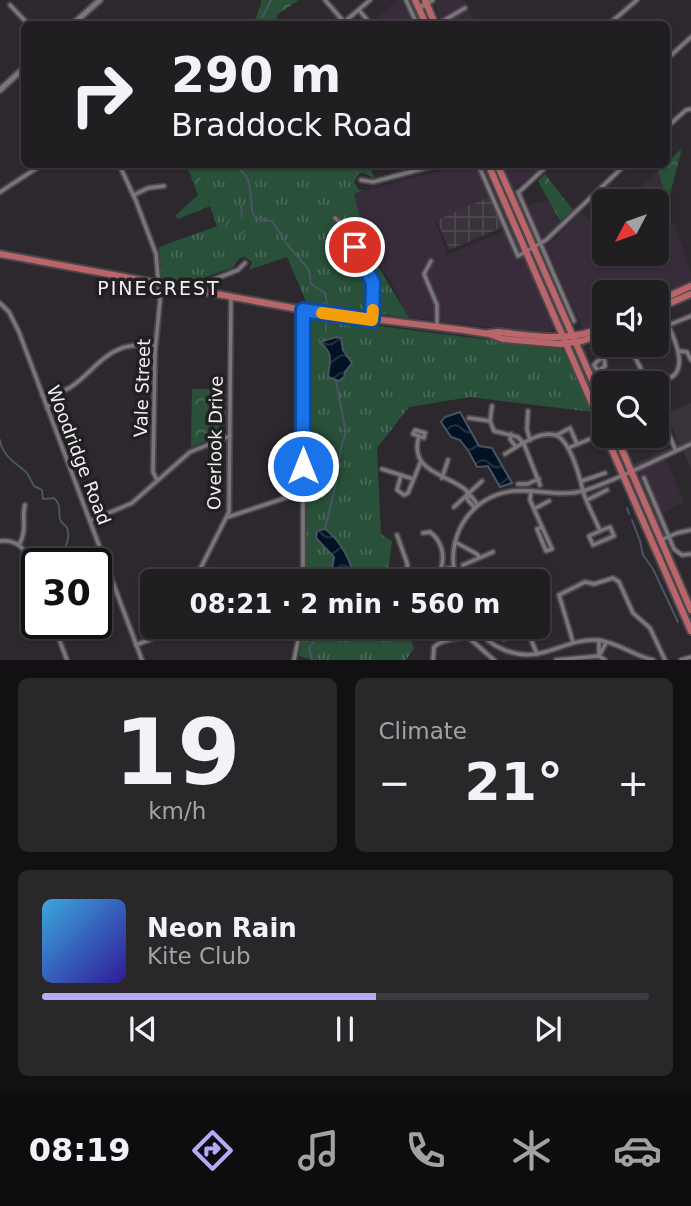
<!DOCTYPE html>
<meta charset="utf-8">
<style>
:root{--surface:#211e22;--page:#29272a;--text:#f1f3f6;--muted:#a2a2a5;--line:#3e3c40;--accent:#b5acf8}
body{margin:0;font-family:"DejaVu Sans",sans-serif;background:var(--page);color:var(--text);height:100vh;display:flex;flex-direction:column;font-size:26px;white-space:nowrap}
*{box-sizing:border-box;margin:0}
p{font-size:23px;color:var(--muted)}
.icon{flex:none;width:38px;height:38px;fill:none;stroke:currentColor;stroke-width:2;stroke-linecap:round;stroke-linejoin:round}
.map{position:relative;height:660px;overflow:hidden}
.drawer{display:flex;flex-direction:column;gap:18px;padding:18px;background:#121013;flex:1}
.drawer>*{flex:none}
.banner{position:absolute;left:21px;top:21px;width:649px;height:147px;border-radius:10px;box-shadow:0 2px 5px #0004,0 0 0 2px var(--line);background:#211e22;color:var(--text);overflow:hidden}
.needle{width:46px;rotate:229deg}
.buttons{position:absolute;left:592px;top:189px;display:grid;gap:14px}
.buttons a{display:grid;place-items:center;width:77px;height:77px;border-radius:10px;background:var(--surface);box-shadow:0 2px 5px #0004,0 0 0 2px var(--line);font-size:35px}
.speed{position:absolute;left:21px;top:548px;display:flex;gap:14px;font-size:35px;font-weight:700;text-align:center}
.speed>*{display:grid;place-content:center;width:91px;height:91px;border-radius:50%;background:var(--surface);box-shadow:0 2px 5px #0004,0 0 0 2px var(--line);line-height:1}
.speed .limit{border:4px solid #111;border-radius:10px;background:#fff;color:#111}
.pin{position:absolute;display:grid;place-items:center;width:60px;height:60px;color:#fff;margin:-30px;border:4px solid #fff;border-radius:50%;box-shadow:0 2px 7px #0007}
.me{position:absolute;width:77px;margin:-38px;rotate:0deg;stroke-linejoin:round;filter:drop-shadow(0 0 5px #0008)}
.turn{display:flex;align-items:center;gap:24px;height:147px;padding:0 35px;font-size:32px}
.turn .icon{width:91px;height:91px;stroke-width:2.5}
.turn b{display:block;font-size:49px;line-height:60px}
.big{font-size:52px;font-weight:700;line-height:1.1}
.drawer .widget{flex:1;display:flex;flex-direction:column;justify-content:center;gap:10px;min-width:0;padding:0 24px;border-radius:10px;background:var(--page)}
.drawer .dial{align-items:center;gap:0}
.dial b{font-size:91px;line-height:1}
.song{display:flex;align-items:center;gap:21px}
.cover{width:84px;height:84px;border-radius:10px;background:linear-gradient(135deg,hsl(200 70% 55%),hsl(250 70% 35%))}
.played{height:7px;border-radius:4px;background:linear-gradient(90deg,var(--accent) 55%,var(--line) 55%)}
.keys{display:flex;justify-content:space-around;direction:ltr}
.heat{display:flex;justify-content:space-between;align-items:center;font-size:38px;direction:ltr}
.drawer .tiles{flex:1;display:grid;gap:18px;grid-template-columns:1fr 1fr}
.widget:last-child{grid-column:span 2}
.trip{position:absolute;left:140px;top:569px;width:410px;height:70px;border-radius:10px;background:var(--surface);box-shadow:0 2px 5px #0004,0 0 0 2px var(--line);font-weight:700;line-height:70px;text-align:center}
.dock{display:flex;height:112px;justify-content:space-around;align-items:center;background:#0d0c0e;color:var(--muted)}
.dock .icon{width:49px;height:49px}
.dock .on{color:var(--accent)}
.dock b{font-size:32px;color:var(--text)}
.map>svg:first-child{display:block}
.commercial{fill:#382c3b}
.industrial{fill:url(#industrial-grid)}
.built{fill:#3a333c}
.grass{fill:url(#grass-tufts)}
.forest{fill:url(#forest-crowns)}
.water{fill:url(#water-waves);stroke:#495562;stroke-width:2}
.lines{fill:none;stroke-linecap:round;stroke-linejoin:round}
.stream{stroke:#495562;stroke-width:2}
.street-casing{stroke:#4a474b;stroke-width:7}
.secondary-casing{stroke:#4a474b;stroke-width:9}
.primary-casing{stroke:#4a474b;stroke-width:10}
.street{stroke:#79757b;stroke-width:3.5}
.secondary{stroke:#79757b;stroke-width:5}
.primary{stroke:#b9656a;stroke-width:6}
.route-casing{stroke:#114b97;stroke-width:18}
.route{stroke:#1a73e8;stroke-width:12}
.slow{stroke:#f59e0b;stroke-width:12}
.labels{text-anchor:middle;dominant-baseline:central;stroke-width:7;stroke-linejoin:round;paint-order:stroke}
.street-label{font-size:18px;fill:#f3f0f4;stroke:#221f23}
.neighbourhood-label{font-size:19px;letter-spacing:2px;fill:#f3f0f4;stroke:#221f23}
</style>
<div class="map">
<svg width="691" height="660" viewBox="0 0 691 660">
<defs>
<pattern id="industrial-grid" width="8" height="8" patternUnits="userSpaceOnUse" patternTransform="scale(1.75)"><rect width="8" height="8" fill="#3a333c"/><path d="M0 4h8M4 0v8" fill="none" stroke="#4d474f"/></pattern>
<pattern id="grass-tufts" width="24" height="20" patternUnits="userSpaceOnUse" patternTransform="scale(1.75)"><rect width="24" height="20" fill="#295139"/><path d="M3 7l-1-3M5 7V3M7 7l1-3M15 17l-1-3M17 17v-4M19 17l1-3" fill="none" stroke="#486a56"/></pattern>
<pattern id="forest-crowns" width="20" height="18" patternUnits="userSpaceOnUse" patternTransform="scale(1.75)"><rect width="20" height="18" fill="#295139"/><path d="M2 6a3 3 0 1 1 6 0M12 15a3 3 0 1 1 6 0" fill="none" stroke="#486a56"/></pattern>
<pattern id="water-waves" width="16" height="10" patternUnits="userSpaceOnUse" patternTransform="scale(1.75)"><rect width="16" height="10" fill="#001224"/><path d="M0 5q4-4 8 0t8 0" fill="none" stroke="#263544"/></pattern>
</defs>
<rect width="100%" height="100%" fill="#2c282d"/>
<g class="commercial">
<path d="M398 0H403L414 24H370Z"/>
<path d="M439 0H465L476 24H442L435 4Z"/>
<path d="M463 165H476L491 198 435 221 446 250 444 256 512 228 554 326 547 334 409 317 390 280 371 253 377 246 368 249 353 194Z"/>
<path d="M502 165H544L514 189 511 186Z"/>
<path d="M658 171 668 202 663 221 674 224 691 274V283L656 299V292H604V322L583 329 554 265 548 269 541 249 554 241 581 211 595 227 604 219V254H656V201H624Z"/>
<path d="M550 201 559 223 550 233 543 236 539 234 527 205Z"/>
<path d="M666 459 684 502 658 515 637 472Z"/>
</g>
<path class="industrial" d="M490 197 503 227 449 250 437 220Z"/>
<path class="built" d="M691 403V469L683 451 637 472 634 464 679 444 667 414Z"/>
<g class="grass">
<path d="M196 165H369L375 179 364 173H359L354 182 359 190H364L354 194 368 249 409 318 307 304 287 257 249 270 252 262 245 257 240 258 232 268 185 284 162 280 159 247 217 226Z"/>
<path d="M314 318 561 349 565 352 592 412 470 397 409 407 377 448 381 534 392 541 387 581H306L308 323Z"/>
<path d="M304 627H394L396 634 409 637 414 648 406 660H313L299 656Z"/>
</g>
<g class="forest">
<path d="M261 0H299L278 14 274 24H253L261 5Z"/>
<path d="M682 148 668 202 658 171Z"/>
<path d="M174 165H227L208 176 199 173 210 206 178 219 175 216 198 195 189 171Z"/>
<path d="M545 174 573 210 560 221 538 181Z"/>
<path d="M192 389H226C225 433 233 431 191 447Z"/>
</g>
<g class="water">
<path d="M336 337 341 338 343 350 352 363 345 372 344 377 339 381 328 377C330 359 334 355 320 342Z"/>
<path d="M460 412 479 446 492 448 512 483 500 487 488 466 477 467 469 452 460 440 451 437 441 422 445 417Z"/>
<path d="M325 529C339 539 355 564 352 581H330L334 557 316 538 317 531Z"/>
</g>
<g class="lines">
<g class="stream">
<path d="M259 24 271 0"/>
<path d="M230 164C256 175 248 192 253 215L259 219 272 221 286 243 309 270 311 284 325 293 328 310"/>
<path d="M357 174 358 173"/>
<path d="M241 206 242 217"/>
<path d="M226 226 229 220"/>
<path d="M240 235 244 231"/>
<path d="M362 251H363"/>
<path d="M384 313H385"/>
<path d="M326 331V318"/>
<path d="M336 381 346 432 341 448 337 474"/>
<path d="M0 440C2 455 15 463 25 471 29 474 31 482 34 486L42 490 43 499 54 498C62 506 58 510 60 519 61 524 65 524 67 528 71 537 65 550 60 556L62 564"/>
<path d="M627 508 629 514"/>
<path d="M632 520 640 541 643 555 653 569 678 622"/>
<path d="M325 528 336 483"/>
<path d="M312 660 309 648 325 626"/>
</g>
<defs>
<g id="street">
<path d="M325 0 345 23"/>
<path d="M406 0 417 24"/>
<path d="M10 5 28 24"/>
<path d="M359 10 368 21"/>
<path d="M443 21 465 8"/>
<path d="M342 24 370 0"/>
<path d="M609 24 637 0"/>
<path d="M667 59 691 37"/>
<path d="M667 127 686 110 691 109"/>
<path d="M119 164 136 201 156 254 160 301 155 352 153 472 157 480"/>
<path d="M478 164 518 256 546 240 626 164"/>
<path d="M361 180 373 182 440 164"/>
<path d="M0 192 43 164"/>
<path d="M518 192 574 321"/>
<path d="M519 192 549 164"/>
<path d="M134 195 148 188 164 186"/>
<path d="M335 218 347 229 369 272 373 294 372 318"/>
<path d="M431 261 424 274 437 305V327"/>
<path d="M192 288 238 270 245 263"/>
<path d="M0 303 9 312 19 332 142 660"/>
<path d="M656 330 691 316"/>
<path d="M653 345 654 347"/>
<path d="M679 351 687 352 691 360"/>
<path d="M604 358 605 366 598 371 594 365C600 356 616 352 627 347L631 349 648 383"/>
<path d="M626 383 643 375"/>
<path d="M656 384C663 381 672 379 676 373 687 357 667 324 660 308"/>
<path d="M42 395C80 396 91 359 122 348 132 344 144 345 155 345"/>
<path d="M656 404 676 451"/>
<path d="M47 408 55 395"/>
<path d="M528 411 527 429 530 440"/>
<path d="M469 418 490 421 494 431 518 437 524 444 540 485"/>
<path d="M490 421 492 406"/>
<path d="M425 433 424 438 419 436C408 473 449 474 467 491V499L475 508"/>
<path d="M511 434 510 439 516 447"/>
<path d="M656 434 667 430"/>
<path d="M557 435 570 428 577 444"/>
<path d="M419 436 413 434 415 430 425 433"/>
<path d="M630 436 627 439 631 445 653 436"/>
<path d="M568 448 590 439"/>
<path d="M505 454C518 446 539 431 555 435 570 439 580 478 583 491 587 505 595 518 600 531L610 527 614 536 593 545 589 536 600 531"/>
<path d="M382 469 413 479"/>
<path d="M401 475 397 490 404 495 408 493 421 461"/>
<path d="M442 478 448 460"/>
<path d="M644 478 674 549 682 555 691 554"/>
<path d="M582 481 605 473"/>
<path d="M518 484H527L539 479"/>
<path d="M531 491 530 500 552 549 546 551 537 529 542 527"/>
<path d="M467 496H471L478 505"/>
<path d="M587 500 607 490"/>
<path d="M454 507 482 481"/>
<path d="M534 509 549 501"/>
<path d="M228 517 303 492"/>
<path d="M90 521 132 503 190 452 230 436"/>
<path d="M423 533 430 532C442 541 445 555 441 569"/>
<path d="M397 535 407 563 409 581"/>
<path d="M661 540 677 533 691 530"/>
<path d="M0 541C24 538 31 560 37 578"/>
<path d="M455 542 477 554 479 557"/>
<path d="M19 545C28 529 21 520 25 505"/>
<path d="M463 565 493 552"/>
<path d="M442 574 453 572"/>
<path d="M194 581 229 512 231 296"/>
<path d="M303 581V310"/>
<path d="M410 581 441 572V569L453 568"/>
<path d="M457 581C443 540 469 495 514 491 537 489 560 497 583 491 618 480 657 459 691 444"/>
<path d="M53 623 67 660"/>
<path d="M474 626C491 649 518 660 545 652 563 647 578 639 597 640 618 642 634 656 653 660"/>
<path d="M469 638 494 660"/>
<path d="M504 639 524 631 528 632 537 654"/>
<path d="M599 640V656"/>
<path d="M573 642 559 595 585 582 594 584 613 578 619 582 633 613 650 628 665 660"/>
<path d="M136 645 154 638 167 626"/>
<path d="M599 656 606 643"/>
<path d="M294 660 301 626"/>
<path d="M433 660 434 647C445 636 463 642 477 631"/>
<path d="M556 660 599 656 605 660"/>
<path d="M681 660 691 657"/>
</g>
<g id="secondary">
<path d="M419 8 432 0"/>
<path d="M73 24 100 0"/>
<path d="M0 90 24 68"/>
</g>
<g id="primary">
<path d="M415 0 426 24"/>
<path d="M425 0 435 24"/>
<path d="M488 164 604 431"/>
<path d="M497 164 604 407"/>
<path d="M0 254 309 311 463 330 489 334 503 339 561 344 582 341 604 333"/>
<path d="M656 302 691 286"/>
<path d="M656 309 691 294"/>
<path d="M489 333 498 332C535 336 569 343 604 327"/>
<path d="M606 436 691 631"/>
<path d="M616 436 691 610"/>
</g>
</defs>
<use href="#street" class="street-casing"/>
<use href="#secondary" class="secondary-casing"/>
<use href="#primary" class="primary-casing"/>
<use href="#street" class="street"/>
<use href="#secondary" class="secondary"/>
<use href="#primary" class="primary"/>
</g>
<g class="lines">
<defs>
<path id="route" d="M303 466V310L372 320 373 283 355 247"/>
</defs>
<use href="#route" class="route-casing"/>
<use href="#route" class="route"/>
<path class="slow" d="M322 313 372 320 373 310"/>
</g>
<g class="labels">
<g class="street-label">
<text transform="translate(142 388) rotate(-88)">Vale Street</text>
<text transform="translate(215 443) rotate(-89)">Overlook Drive</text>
<text transform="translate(79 455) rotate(69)">Woodridge Road</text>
</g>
<g class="neighbourhood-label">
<text x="159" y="288">PINECREST</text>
</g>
</g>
</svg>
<div class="buttons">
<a><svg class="needle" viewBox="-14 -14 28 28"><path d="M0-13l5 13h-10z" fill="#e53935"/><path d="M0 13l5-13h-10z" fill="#a2a2a5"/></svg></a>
<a><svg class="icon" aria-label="sound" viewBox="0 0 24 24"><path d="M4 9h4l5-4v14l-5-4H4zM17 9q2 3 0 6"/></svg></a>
<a><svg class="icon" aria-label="search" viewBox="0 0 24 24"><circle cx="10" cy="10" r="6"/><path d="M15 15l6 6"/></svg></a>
</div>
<div class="speed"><div class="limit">30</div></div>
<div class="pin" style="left:355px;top:247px;background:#d93025"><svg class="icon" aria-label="arrive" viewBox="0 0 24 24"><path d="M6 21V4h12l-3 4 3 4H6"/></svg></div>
<svg class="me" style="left:303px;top:466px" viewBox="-20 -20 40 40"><circle r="17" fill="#1a73e8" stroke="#fff" stroke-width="3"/><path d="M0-11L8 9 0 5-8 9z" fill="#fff"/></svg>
<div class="trip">08:21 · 2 min · 560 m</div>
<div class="banner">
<div class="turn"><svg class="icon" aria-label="right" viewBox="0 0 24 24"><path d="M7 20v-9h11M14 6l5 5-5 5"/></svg><div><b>290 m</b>Braddock Road</div></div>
</div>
</div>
<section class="drawer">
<div class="tiles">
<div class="widget dial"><b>19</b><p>km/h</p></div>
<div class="widget"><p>Climate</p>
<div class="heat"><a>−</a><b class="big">21°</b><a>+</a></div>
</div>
<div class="widget">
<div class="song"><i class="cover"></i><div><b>Neon Rain</b><p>Kite Club</p></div></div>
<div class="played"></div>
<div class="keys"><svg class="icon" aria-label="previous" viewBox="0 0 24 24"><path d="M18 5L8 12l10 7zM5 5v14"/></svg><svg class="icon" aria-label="pause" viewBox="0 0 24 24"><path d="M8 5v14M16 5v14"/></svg><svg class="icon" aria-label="next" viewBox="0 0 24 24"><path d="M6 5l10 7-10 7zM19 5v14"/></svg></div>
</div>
</div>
</section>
<nav class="dock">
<b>08:19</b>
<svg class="icon on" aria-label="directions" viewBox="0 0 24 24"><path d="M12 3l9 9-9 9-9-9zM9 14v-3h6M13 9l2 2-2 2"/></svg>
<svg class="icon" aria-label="music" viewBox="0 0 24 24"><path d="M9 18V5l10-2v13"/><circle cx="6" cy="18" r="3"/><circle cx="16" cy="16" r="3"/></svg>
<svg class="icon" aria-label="phone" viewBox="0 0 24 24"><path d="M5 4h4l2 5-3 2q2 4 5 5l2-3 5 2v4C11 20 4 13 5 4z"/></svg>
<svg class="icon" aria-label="climate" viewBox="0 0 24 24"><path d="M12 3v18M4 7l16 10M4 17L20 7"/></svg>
<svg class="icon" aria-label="car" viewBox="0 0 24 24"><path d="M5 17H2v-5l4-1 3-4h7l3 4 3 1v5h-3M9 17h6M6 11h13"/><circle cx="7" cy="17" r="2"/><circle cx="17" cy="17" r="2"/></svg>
</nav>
